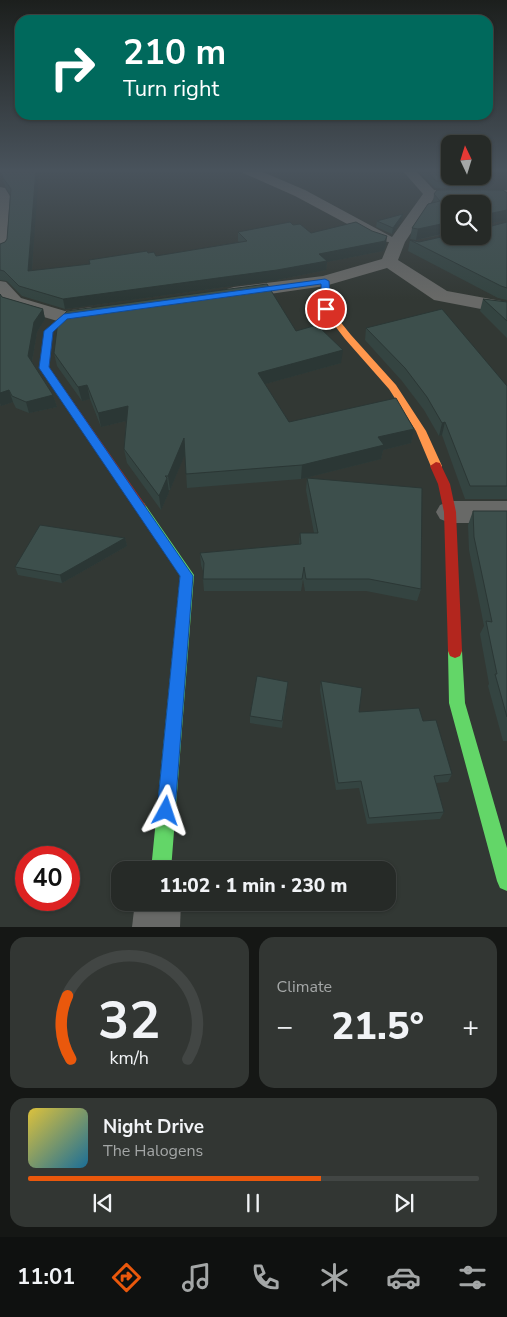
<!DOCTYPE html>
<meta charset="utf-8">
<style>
:root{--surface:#262a27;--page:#323633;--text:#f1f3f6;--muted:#a4a7a7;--line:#424644;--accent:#ea580c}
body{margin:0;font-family:"Nunito Sans",sans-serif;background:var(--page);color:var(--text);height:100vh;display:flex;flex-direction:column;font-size:19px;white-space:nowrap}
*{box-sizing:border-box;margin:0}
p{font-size:16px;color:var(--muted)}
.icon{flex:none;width:28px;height:28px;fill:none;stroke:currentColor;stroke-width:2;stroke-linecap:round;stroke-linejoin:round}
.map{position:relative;height:927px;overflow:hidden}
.drawer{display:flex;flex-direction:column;gap:10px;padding:10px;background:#151715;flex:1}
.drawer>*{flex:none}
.guide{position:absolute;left:15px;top:15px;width:478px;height:105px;border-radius:15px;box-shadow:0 1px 4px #0004,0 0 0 1px var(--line);background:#00695c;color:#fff;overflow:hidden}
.needle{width:32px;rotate:356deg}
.tools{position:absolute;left:441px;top:135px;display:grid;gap:10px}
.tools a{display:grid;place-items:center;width:50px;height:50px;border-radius:10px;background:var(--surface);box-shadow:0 1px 4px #0004,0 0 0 1px var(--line);font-size:25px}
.speed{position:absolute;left:15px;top:846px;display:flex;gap:10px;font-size:25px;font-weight:700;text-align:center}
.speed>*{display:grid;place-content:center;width:65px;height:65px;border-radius:50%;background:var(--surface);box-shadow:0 1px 4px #0004,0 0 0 1px var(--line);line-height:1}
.speed .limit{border:8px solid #d22;background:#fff;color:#111}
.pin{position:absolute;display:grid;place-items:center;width:42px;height:42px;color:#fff;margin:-21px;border:2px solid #fff;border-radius:50%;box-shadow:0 1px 5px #0007}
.me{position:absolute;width:55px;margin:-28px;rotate:5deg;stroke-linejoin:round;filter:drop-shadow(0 0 4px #0008)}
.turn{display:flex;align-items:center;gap:18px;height:105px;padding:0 25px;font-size:22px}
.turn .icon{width:65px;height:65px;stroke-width:2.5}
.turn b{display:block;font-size:35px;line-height:42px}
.big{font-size:38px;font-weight:800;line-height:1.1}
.drawer .widget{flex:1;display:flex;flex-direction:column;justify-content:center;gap:8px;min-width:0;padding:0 18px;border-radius:15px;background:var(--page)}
.drawer .dial{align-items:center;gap:0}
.dial svg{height:130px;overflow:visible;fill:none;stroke:var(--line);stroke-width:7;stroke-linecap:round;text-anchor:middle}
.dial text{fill:var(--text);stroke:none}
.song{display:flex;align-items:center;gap:15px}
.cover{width:60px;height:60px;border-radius:8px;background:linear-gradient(135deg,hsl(50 70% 55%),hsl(200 70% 35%))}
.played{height:5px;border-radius:2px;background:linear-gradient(90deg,var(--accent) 65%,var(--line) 65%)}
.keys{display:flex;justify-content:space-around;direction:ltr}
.heat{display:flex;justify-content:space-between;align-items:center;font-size:28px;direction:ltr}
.drawer .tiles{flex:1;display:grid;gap:10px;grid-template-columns:1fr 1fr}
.widget:last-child{grid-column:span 2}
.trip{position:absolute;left:111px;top:861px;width:285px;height:50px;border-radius:15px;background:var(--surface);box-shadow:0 1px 4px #0004,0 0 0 1px var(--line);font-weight:800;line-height:50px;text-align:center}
.menu{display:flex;height:80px;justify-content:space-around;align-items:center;background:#0f1110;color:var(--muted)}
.menu .icon{width:35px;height:35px}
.menu .selected{color:var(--accent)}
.menu b{font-size:22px;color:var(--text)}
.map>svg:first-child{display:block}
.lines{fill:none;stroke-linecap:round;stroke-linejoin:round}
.street{fill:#686967;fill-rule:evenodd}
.fast{fill:#63d668;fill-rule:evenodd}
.slow{fill:#ff974d;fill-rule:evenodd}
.jam{fill:#b3261e;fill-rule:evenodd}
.wall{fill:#344441}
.shaded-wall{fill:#2b3735}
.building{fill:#3d4f4c;stroke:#2b3735}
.route{fill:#1a73e8;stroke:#114b97}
</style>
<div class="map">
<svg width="507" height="927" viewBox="0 0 507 927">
<rect width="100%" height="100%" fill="#323834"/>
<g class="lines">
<g class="street">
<path d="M242 170H258L305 190 392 237 423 194 402 170H415L434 190H507V198H434L405 242 398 260 447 291 507 302V314L434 300 387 268 325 286 234 299 227 297 225 293 227 289 234 287 323 276 382 259 389 242 379 241 295 196 243 173Z"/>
<path d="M0 187 5 188 11 198 8 248 6 251 0 253Z"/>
<path d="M0 281 6 282 21 298 65 311 91 307 98 309 101 313 98 317 64 323 7 306 0 297Z"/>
<path d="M450 501H507V523H450L440 519 436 512 440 505Z"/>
<path d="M135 902H181L180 927H132Z"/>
</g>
<g class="fast">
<path d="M140 502 144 503 194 575 171 870H151L180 576 134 506 136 503Z"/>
<path d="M455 644 460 646 462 651 465 703 507 848V891L500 888 497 881 449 703 448 651 450 646Z"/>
</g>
<path class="slow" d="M322 279 329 281 330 309 351 335 396 385 426 431 442 466 440 469H432L416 431 389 389 345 339 322 309Z"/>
<g class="jam">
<path d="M64 314 68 317 53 332 49 367 144 503 146 506 144 509H136L39 367 45 331Z"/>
<path d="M436 462 440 463 450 484 456 512 462 651 460 656 455 658 450 656 448 651 444 512 438 484 430 466Z"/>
</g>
</g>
<g class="wall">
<path d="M1 170H38L32 271 90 264 89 260 148 253 156 256 239 242 238 241V232L293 225 311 233 386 245 383 251 327 262 326 270 277 280 65 309 22 296 7 281 0 280V244L5 242 7 239 10 194 5 186Z"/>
<path d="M418 170H450L487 181 485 188H435Z"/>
<path d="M437 190H503L507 193V220L482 225V204H450V233L416 240 410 239 412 228 428 204 433 203 434 194Z"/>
<path d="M403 214 402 220 392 234 376 227 377 221Z"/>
<path d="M507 222V300L498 298 408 251 410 240 419 242Z"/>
<path d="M0 294 2 297 43 309 45 319 37 332 32 362 53 395 57 407 29 413 16 408 13 402 1 406 0 404Z"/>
<path d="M483 299 507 302V338L480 311Z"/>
<path d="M366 328 507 386V499H465L442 435 439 436 424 410 402 381 365 340Z"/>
<path d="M296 331 341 363 265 384 289 422 414 429 411 443 383 450 381 459 301 479 187 488 185 454 170 490H168L169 492 161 510 127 463 124 449 126 421 101 427 90 399 82 401 57 366 54 353Z"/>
<path d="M307 478 421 589 417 601 366 591H305L303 579 301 591H204L203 579V571L201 565 200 553 299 544 300 533H314L306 490Z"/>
<path d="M473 511H507V741H503L488 686 489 684 480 634 484 626 469 550 468 525Z"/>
<path d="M125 538 127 546 62 583 18 575 15 567Z"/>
<path d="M321 681 359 712 423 721 452 774 448 782 436 783 444 812 440 819 367 824 359 788 336 790 320 690Z"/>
<path d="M288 682 282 728 250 723V716Z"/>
</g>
<g class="shaded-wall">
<path d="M36 170H38L39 171 31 281 28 271Z"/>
<path d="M507 210V220L482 225 483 215Z"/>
<path d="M403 214 402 220 392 234 393 228Z"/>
<path d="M450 222V232L416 240 418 229Z"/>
<path d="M387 236 386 245 383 251 327 262 326 270 277 280 65 309 63 299 319 254Z"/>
<path d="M43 309 45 319 37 332 31 367 28 356 34 322Z"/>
<path d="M343 350 341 363 258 386V373Z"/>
<path d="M87 385 90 399 82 401 78 387Z"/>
<path d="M9 390 13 402 1 406 0 403V393Z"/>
<path d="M53 395 57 407 29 413 26 402Z"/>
<path d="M128 406 130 420 101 427 98 413Z"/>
<path d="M445 422 442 435 439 436 442 423Z"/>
<path d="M414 429 411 443 383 450 381 459 301 479 302 465 378 437Z"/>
<path d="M184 438 186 452 170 490 168 476Z"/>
<path d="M167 478 169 492 161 510 159 496Z"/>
<path d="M125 538 127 546 62 583 60 575Z"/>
</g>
<g class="building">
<path d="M1 170H36L28 271 90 264 89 260 147 251 148 253 154 252 156 256 247 241 238 232 290 222 293 225 300 224 311 233 356 222 372 231 387 236 385 241 319 254 327 261 277 270 63 299 19 286 4 271 0 270V244L5 242 7 239 11 189 3 178Z"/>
<path d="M426 170H450V176H481L487 181H436Z"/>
<path d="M437 190H503L507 193V210L483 215 482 218V204H450V222L418 229 412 228 428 204 440 201 434 194Z"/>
<path d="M403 214 393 228 377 221Z"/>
<path d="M507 222V288L501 286 410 240 419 242 450 235V236H482V227L484 228Z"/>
<path d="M267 284 296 331 317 325 343 350 258 373 289 422 396 398 414 429 378 437 384 445 302 465 186 474 184 438 168 476H165L167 478 159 496 124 449 128 406 98 413 87 385 78 387 54 353 58 321 67 311Z"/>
<path d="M0 294 2 297 43 309 34 322 28 356 53 395 26 402 12 396 9 390 0 393Z"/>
<path d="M483 299 507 302V321Z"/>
<path d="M442 309 507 386V486H470L445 422 442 423 427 397 405 368 366 328Z"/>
<path d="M307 478 422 488 421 589 369 579H306L304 567 302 579H203L204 563 200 553 301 544 300 533H318Z"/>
<path d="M473 511H507V717L495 674H497L486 621 492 622 474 537Z"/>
<path d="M40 525 125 538 60 575 15 567Z"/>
<path d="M257 676 288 682 282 721 250 716Z"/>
<path d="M321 681 362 688 359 712 419 708 423 721 436 720 452 774 434 776 444 812 369 818 361 781 338 783Z"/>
</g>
<linearGradient id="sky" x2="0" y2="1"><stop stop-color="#1c1f1d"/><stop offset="0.57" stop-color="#49535c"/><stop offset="1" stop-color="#49535c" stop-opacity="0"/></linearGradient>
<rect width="507" height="299" fill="url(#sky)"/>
<path class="route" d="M325 279 329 281 331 309 326 311 322 309 321 284 67 319 53 332 49 367 193 576 175 811 172 818 166 820 159 818 157 811 180 576 39 368 44 331 64 314Z"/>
</svg>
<div class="tools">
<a><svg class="needle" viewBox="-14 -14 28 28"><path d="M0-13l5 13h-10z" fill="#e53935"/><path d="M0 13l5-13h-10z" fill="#a4a7a7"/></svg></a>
<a><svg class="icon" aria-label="search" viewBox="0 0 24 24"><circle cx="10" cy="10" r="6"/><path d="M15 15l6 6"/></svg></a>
</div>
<div class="speed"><div class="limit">40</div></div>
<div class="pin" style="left:326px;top:309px;background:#d93025"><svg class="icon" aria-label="arrive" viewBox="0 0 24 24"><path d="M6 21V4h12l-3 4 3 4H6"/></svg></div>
<svg class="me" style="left:166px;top:811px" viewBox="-20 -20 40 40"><path d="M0-17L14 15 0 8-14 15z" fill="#1a73e8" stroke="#fff" stroke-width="4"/></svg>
<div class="trip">11:02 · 1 min · 230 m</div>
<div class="guide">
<div class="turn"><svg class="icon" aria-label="right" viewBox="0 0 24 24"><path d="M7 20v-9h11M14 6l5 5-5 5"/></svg><div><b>210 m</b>Turn right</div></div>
</div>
</div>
<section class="drawer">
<div class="tiles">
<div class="widget dial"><svg viewBox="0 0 100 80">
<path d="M14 69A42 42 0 1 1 86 69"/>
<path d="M14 69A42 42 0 0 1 12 30" stroke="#ea580c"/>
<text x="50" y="56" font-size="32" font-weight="700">32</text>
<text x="50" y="72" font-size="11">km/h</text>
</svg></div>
<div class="widget"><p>Climate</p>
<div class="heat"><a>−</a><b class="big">21.5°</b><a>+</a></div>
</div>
<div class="widget">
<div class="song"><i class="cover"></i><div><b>Night Drive</b><p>The Halogens</p></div></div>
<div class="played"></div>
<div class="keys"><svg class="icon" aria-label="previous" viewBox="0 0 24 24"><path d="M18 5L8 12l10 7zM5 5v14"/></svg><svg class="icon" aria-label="pause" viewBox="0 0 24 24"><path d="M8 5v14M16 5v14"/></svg><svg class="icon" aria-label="next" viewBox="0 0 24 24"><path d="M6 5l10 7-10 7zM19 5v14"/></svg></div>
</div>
</div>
</section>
<nav class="menu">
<b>11:01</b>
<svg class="icon selected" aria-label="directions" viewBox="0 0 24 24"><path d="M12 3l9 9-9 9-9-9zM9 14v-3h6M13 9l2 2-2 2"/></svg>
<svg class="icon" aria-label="music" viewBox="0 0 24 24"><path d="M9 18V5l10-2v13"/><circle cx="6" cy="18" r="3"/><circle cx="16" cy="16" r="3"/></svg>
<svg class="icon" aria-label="phone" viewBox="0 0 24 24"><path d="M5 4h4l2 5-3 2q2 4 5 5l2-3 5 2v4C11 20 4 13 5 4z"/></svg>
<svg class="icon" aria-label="climate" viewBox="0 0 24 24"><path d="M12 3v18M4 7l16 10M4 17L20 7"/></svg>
<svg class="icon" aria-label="car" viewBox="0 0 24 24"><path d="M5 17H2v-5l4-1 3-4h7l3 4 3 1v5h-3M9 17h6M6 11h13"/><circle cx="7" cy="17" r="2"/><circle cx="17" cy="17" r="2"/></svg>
<svg class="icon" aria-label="filters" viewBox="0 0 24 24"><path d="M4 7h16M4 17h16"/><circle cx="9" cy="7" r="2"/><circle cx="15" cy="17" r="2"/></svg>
</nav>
